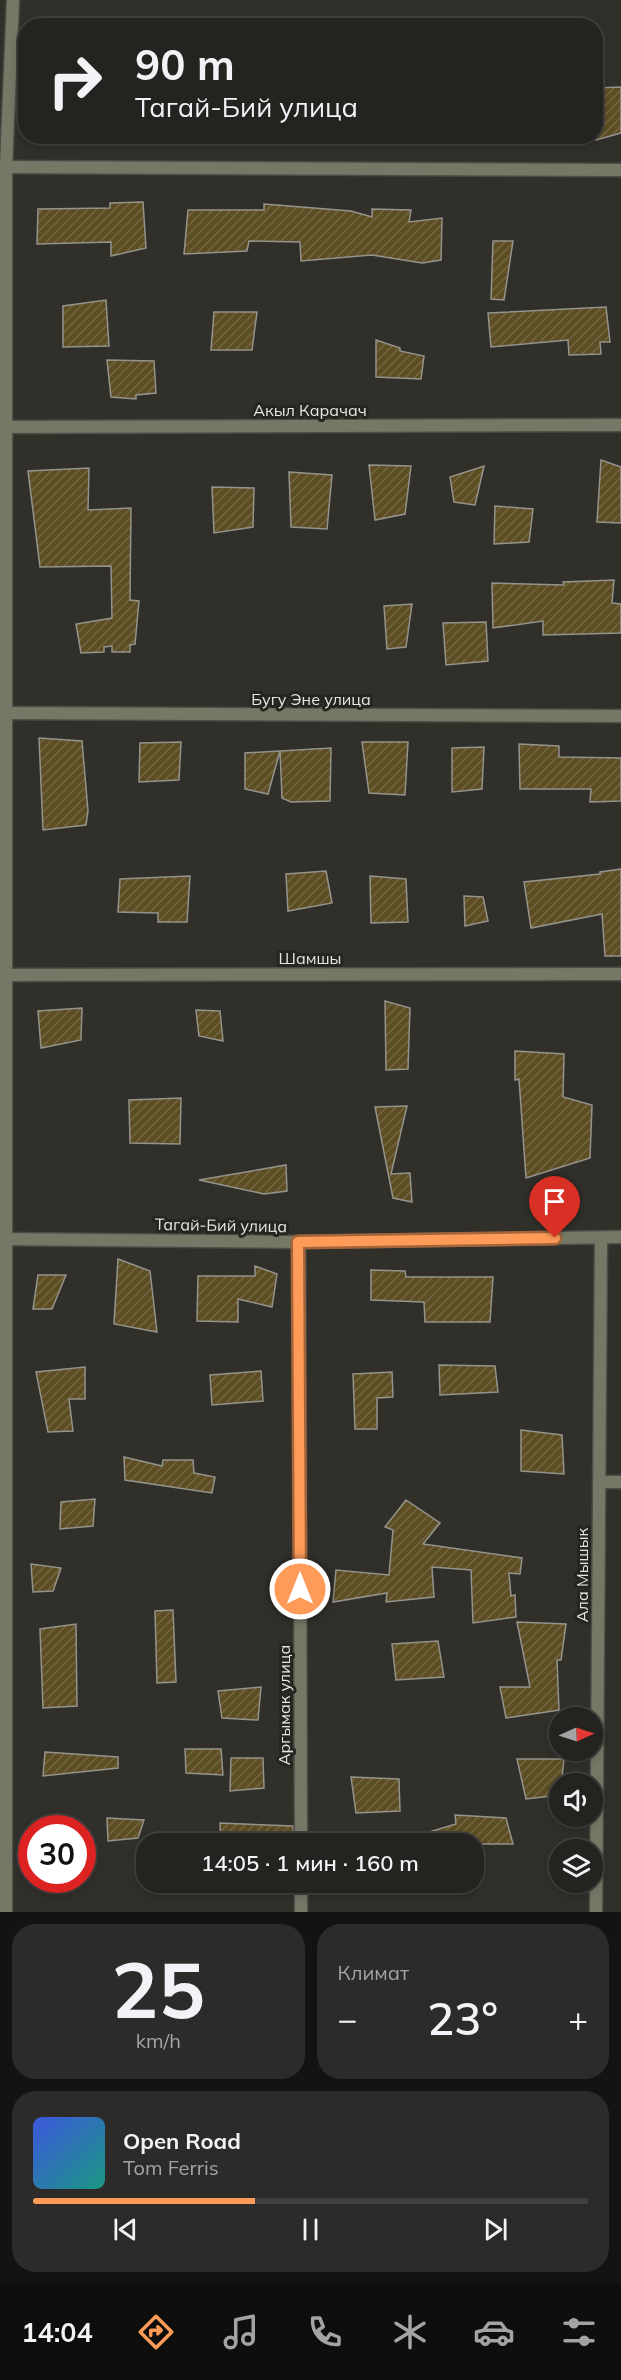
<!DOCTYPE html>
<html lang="ru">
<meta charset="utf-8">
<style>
:root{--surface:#242320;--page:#2c2b29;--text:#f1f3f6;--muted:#a3a4a5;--line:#41403e;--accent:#fe9b59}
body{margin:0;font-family:Mulish,sans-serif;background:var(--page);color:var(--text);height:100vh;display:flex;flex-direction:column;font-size:22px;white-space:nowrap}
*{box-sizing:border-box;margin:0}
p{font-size:20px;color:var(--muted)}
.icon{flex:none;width:33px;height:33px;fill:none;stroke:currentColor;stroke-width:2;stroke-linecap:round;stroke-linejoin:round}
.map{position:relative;height:1912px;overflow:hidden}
.details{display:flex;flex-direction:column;gap:12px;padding:12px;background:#141312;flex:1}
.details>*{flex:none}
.banner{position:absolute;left:18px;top:18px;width:585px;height:126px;border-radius:24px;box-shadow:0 3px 9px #0003,0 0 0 2px var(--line);background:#242320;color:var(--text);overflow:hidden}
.needle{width:39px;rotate:87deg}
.controls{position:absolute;left:549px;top:1707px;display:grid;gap:12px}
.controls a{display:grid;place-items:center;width:54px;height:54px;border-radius:50%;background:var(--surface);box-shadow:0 3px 9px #0003,0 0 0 2px var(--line);font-size:30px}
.speed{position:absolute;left:18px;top:1815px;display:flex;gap:12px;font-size:30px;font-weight:700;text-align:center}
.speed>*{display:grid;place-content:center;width:78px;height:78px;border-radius:50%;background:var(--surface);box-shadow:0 3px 9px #0003,0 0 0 2px var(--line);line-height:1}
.speed .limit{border:9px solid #d22;background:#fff;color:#111}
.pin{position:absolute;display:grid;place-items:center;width:51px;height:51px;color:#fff;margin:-62px -26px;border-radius:50% 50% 50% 0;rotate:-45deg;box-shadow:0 0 6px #0007}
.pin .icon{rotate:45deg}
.me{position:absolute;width:66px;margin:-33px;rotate:0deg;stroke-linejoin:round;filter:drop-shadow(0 0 4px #0008)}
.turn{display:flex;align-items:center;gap:21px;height:126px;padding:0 18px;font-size:27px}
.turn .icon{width:78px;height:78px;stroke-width:2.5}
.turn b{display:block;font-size:42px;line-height:51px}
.big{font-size:45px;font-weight:600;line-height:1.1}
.details .widget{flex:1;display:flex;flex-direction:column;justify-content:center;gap:9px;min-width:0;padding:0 21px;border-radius:24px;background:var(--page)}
.details .dial{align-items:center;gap:0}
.dial b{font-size:78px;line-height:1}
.song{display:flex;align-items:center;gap:18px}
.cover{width:72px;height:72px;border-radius:9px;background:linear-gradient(135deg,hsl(230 70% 55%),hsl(170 70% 35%))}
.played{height:6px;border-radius:3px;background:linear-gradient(90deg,var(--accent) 40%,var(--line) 40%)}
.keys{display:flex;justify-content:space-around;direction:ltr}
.heat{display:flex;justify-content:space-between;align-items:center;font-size:33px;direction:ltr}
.details .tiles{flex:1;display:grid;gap:12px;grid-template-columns:1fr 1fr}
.widget:last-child{grid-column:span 2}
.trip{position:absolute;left:136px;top:1833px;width:348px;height:60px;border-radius:24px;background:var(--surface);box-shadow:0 3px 9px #0003,0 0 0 2px var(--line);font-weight:600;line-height:60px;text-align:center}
.tabs{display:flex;height:96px;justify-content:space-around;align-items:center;background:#0e0e0d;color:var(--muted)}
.tabs .icon{width:42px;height:42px}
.tabs .active{color:var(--accent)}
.tabs b{font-size:27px;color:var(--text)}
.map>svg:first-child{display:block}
.building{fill:url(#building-hatch);stroke:#95938d;stroke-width:1.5}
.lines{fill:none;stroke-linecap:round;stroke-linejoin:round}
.minor-casing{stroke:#4d4c47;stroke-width:15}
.tertiary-casing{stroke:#4d4c47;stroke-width:15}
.minor{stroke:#747865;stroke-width:12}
.tertiary{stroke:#747865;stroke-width:12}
.route-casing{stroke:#a5653a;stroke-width:15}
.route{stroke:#fe9b59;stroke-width:10}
.labels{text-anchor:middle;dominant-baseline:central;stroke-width:6;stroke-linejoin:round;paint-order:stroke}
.street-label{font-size:16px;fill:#e6e5e2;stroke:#262520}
</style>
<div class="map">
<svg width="621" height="1912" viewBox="0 0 621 1912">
<defs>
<pattern id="building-hatch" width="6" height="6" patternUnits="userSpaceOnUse" patternTransform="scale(1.5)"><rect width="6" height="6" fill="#5c4d22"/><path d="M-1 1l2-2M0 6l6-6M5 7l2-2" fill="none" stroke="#736642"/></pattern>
</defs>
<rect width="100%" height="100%" fill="#302f2a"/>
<g class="building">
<path d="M621 87V133L596 140V88Z"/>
<path d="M143 202 146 248 111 256V242L37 244 38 209 110 208V203Z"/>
<path d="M264 204 351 211 372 217V209L411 210 409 222 442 218 441 260 422 263 372 255 301 261 300 242 249 241 247 251 184 254 188 210H264Z"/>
<path d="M493 241H513L504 300 491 299Z"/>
<path d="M106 300 109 346 63 347V306Z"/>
<path d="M606 307 610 342H600L601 354 569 355 568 340 491 347 488 313Z"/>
<path d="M214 312H257L252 350H211Z"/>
<path d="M376 340 400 348V351L424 356 421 379 376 377Z"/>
<path d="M107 360 154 361 156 393 136 395V399L111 397Z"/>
<path d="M601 460 621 467V523L597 522Z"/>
<path d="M369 465 411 466 405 514 375 520Z"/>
<path d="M484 466 475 505 454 502 450 477Z"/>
<path d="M89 468 88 510 131 508 130 600 139 601 135 644 130 645V652H112V646L104 647V652L81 653 76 624 112 618 111 566 40 567 28 471Z"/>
<path d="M289 472 332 475 327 529 291 527Z"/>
<path d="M212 487 254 488 253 527 214 533Z"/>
<path d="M495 506 533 509 529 542 494 544Z"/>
<path d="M614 580 612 603 621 604V633L543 635V621L493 628 492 583 564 585 563 582Z"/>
<path d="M412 604 406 647 387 649 384 606Z"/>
<path d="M486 622 488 661 446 665 443 623Z"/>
<path d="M39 738 82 741 88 811 86 825 43 830Z"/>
<path d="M181 742 179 780 139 782 140 743Z"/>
<path d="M362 742H408L405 795 369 793Z"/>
<path d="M519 744 559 746V757L621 758V801L590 802 591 789H520Z"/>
<path d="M484 747 482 789 452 792V748Z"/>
<path d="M331 748 330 801 291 802 282 798 280 751 268 794 245 789V753Z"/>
<path d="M621 869V956H605L602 914 531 928 524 882 600 874V872Z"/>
<path d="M326 871 332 903 288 911 286 874Z"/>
<path d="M190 876 187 922H158V913L118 912 120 879Z"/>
<path d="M370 876 406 879 408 922 371 923Z"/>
<path d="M464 896 483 897 488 921 465 926Z"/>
<path d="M385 1001 410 1008 408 1069 386 1070Z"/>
<path d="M82 1008 81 1040 41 1048 38 1011Z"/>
<path d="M196 1010 220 1011 223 1041 199 1036Z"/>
<path d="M515 1051 564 1054 563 1097 592 1105 590 1158 526 1178 519 1079 515 1080Z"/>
<path d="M181 1098 180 1144 130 1143 129 1100Z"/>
<path d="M407 1106 391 1174 410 1173 412 1202 393 1198 375 1107Z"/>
<path d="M286 1165 287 1191 264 1194 199 1180Z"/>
<path d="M118 1259 150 1271 157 1332 114 1324Z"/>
<path d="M255 1266 277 1274 272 1307 238 1299V1322L197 1321 198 1276H255Z"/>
<path d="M371 1270 405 1271 406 1277H493L490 1322H425L424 1302 371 1300Z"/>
<path d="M38 1275H66L52 1309H33Z"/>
<path d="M439 1365 495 1366 498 1392 440 1395Z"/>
<path d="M85 1367V1399H69L73 1431 48 1432 36 1372Z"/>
<path d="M261 1371 263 1401 212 1405 210 1375Z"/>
<path d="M392 1372 393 1397 377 1398V1429H355L353 1374Z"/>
<path d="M521 1430 562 1435 564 1474 521 1471Z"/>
<path d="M124 1457 162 1466 163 1460H193L194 1473 215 1477 212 1493 125 1480Z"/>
<path d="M95 1499 93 1526 60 1529 61 1502Z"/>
<path d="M406 1500 440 1523 423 1544 522 1558 520 1574 509 1573 511 1596 515 1595 516 1617 473 1623 471 1570 432 1567 434 1597 386 1602 387 1593 333 1602 336 1570 389 1575 393 1530 385 1527Z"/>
<path d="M31 1564 61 1568 53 1591 33 1592Z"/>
<path d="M173 1610 176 1682 157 1683 155 1611Z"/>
<path d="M517 1622 566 1624 561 1660H557L559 1710 506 1718 500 1687H530Z"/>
<path d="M76 1624 77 1706 43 1708 40 1629Z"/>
<path d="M438 1641 444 1677 396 1680 392 1644Z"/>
<path d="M261 1687 258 1720 222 1718 218 1691Z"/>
<path d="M185 1749H221L223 1775 186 1773Z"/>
<path d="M45 1752 118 1757V1768L43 1776Z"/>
<path d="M231 1758H263L264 1788 230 1791Z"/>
<path d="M517 1759H564L560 1795 526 1799Z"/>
<path d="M351 1777 399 1779 400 1811 356 1813Z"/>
<path d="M455 1815 506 1818 513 1844H410L409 1838 456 1824Z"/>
<path d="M107 1818 144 1820 138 1838 108 1841Z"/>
<path d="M220 1823 293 1826V1844H221Z"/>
</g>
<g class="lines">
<defs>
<g id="minor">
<path d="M0 167 621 170"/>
<path d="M0 427 621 425"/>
<path d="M1 713 621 716"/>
<path d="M1 975 621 974"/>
<path d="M299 1242 301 1844"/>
<path d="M599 1482H621"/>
<path d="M301 1882V1912"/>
<path d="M6 1912V167L13 0"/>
<path d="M596 1912 601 1238"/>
</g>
<path id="tertiary" d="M0 1239 299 1242 621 1237"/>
</defs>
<use href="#minor" class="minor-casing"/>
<use href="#tertiary" class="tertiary-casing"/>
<use href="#minor" class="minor"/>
<use href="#tertiary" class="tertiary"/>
</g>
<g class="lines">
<defs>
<path id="route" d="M300 1589 298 1242 555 1238"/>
</defs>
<use href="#route" class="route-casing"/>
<use href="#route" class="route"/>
</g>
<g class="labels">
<g class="street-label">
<text x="310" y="410">Акыл Карачач</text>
<text x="311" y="699">Бугу Эне улица</text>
<text x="310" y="958">Шамшы</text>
<text transform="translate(221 1225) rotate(1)">Тагай-Бий улица</text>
<text transform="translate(582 1575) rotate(-90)">Ала Мышык</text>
<text transform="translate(284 1705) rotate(-90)">Аргымак улица</text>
</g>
</g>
</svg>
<div class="controls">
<a><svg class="needle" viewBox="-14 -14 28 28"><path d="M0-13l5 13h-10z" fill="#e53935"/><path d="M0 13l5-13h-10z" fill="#a3a4a5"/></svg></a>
<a><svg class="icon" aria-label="sound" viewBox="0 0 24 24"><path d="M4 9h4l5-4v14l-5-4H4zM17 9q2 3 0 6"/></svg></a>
<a><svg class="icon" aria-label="layers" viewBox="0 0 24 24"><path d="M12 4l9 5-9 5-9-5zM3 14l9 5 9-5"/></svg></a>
</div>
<div class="speed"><div class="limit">30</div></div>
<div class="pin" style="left:555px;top:1238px;background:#d93025"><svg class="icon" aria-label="arrive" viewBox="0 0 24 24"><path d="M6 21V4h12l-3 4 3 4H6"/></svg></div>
<svg class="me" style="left:300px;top:1589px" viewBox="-20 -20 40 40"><circle r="17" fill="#fe9b59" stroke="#fff" stroke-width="3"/><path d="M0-11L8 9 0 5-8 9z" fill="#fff"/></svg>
<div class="trip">14:05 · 1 мин · 160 m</div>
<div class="banner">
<div class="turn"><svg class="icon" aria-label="right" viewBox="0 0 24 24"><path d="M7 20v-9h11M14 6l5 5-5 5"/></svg><div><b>90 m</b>Тагай-Бий улица</div></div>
</div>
</div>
<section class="details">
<div class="tiles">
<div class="widget dial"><b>25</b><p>km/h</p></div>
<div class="widget"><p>Климат</p>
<div class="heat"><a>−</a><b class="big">23°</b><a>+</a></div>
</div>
<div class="widget">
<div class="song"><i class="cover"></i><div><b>Open Road</b><p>Tom Ferris</p></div></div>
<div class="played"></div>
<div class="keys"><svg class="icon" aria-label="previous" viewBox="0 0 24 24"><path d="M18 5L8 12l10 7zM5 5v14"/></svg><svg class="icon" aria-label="pause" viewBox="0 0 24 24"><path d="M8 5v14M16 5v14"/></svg><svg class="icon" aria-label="next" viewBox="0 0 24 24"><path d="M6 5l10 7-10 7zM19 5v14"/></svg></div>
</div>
</div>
</section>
<nav class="tabs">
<b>14:04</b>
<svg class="icon active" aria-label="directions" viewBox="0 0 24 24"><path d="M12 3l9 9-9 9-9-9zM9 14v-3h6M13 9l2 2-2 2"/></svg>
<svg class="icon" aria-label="music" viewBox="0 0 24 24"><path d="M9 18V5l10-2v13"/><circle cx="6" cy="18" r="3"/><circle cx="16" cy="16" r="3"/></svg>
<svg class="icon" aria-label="phone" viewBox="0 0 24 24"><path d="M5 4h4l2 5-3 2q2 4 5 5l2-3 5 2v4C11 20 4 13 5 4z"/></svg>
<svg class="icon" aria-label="climate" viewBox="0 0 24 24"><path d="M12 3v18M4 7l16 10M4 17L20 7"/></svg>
<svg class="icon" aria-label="car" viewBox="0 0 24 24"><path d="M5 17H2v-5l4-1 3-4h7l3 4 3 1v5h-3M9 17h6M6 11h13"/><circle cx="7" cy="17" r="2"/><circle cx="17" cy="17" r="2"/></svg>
<svg class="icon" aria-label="filters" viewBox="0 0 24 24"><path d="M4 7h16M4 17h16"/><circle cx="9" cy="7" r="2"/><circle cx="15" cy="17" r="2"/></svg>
</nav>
